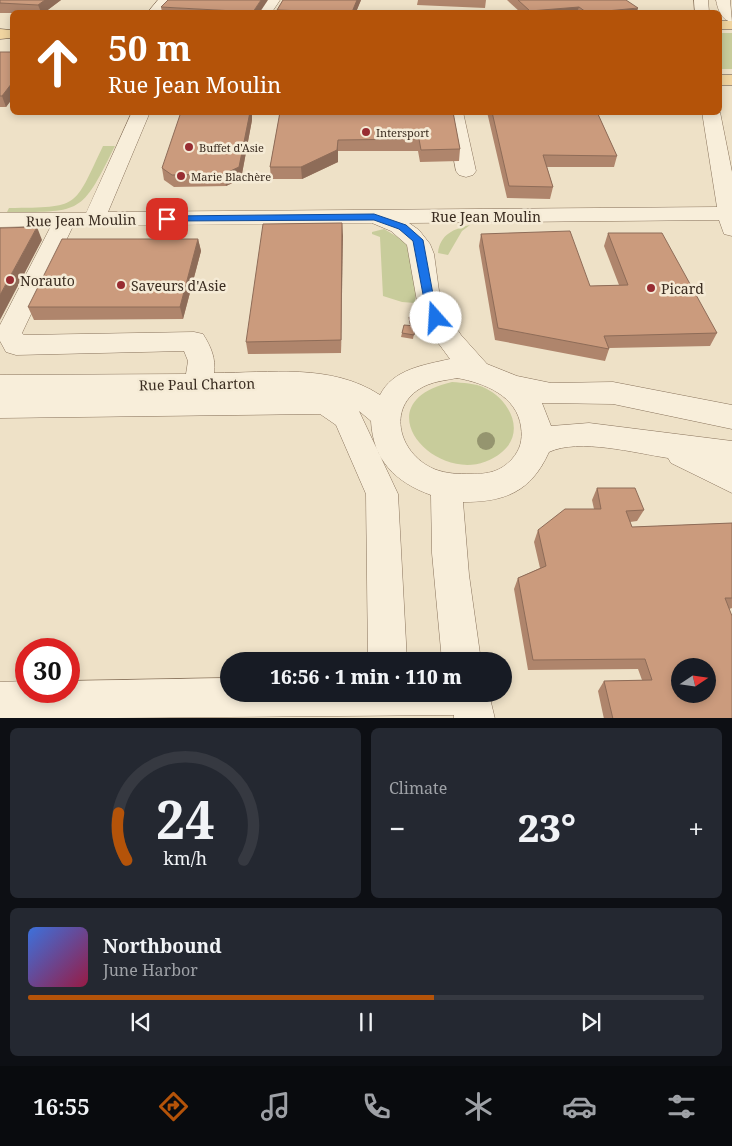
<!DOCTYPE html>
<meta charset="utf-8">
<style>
:root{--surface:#171b24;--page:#242831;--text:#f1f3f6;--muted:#9ea1a6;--line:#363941;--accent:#b45309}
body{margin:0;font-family:"Noto Serif",serif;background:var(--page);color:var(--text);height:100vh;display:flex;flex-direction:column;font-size:19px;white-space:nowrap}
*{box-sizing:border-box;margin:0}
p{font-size:16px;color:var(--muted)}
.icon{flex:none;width:28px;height:28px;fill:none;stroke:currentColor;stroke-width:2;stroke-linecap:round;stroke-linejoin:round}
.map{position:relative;height:718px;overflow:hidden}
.sheet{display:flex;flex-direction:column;gap:10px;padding:10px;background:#0d0f14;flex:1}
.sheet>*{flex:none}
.guide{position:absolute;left:10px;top:10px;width:712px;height:105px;border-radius:8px;box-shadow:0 2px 8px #0003;background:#b45309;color:#fff;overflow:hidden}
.needle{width:32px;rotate:77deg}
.tools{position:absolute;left:671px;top:658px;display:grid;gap:10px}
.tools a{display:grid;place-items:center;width:45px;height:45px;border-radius:50%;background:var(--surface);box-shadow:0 2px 8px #0003;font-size:25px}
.speed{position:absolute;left:15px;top:638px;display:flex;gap:10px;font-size:25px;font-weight:700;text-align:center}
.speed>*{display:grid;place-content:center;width:65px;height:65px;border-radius:50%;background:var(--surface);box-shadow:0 2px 8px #0003;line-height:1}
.speed .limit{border:8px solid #d22;background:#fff;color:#111}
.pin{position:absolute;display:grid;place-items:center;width:42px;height:42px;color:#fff;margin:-21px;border-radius:10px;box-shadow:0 2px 8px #0006}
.me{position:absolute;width:55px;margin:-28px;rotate:341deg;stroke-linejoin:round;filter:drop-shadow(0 0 4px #0008)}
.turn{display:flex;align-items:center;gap:18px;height:105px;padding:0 15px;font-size:22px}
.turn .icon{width:65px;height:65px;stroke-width:2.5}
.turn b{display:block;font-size:35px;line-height:42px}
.big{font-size:38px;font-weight:800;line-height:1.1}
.sheet .tile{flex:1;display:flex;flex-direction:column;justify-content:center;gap:8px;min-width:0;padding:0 18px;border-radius:8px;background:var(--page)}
.sheet .dial{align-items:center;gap:0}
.dial svg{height:130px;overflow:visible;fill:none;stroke:var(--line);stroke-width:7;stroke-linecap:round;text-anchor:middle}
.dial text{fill:var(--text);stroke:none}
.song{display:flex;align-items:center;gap:15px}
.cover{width:60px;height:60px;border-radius:8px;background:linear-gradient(135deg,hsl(220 70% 55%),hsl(340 70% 35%))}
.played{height:5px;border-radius:2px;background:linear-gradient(90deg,var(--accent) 60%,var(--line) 60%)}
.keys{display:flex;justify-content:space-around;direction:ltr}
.heat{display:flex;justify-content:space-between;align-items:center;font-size:28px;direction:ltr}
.sheet .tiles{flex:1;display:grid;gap:10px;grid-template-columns:1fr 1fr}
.tile:last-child{grid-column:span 2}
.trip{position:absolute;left:220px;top:652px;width:292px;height:50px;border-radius:25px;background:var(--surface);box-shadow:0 2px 8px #0003;font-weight:800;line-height:50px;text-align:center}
.menu{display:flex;height:80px;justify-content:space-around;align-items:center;background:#090b0e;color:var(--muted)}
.menu .icon{width:35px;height:35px}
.menu .on{color:var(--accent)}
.menu b{font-size:22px;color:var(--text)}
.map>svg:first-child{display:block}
.green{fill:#c8cc9b}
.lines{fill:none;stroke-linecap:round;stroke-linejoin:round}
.minor-casing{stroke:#89735c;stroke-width:1}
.major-casing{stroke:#574130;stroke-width:1}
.minor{fill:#f8eeda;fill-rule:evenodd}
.major{fill:#f0d4a0;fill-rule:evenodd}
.tree{fill:#95956f}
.wall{fill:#af856c}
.shaded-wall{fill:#8e6c58}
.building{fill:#cb9b7d;stroke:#8e6c58;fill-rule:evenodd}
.route{fill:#1a73e8;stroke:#114b97}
.poi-dot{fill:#982d32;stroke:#f5ebd6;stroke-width:2}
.labels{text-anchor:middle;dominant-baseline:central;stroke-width:5;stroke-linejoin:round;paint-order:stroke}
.far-poi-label{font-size:11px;fill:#3a2c20;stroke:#f5ebd6;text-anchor:start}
.street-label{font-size:14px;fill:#3a2c20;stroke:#f5ebd6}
.poi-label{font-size:14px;fill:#3a2c20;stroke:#f5ebd6;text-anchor:start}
</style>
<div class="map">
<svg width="732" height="719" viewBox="0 0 732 719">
<rect width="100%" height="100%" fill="#eee1c7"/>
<g class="green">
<rect x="720" y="33" width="12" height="36"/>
<path d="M103 146H115C81 214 83 212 7 212L9 208C80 207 73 209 103 146Z"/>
<path d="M470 225 462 231 448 255 438 253C440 234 454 229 470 225Z"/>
<path d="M384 229 406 242 416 290 415 303 402 302 383 296 380 237 372 234V232Z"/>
<path d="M452 382C463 383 475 383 485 388 510 400 526 432 502 452 447 499 354 404 452 382Z"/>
</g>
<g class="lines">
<defs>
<g id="minor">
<path d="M158 0H173L162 12H148Z"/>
<path d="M266 0H280L272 12H258Z"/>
<path d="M694 0H708L709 12H695Z"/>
<path d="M716 0H730L732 22C721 20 718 10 716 0Z"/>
<path d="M132 112H150L108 212 717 207 702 112H720L732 172V236L724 234 719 220 409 223 419 230 430 244 434 254 439 291 448 316 461 335 487 364 517 376 551 383 613 382 732 405V429L613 404 542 403 551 426 589 423 732 441V493L671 463 668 458C635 453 579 438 549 452 531 492 505 502 463 502L469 575 481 661H442L432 553 431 495C395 482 373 460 371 421L359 411 398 494 407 661H368L366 494 336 425 320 414 0 418V375L186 374 188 361 184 351 16 355 6 352 0 341V325L51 226 0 227V213H86ZM372 223 391 231 407 245 418 307 436 340 450 359C424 365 393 369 380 395 331 363 270 373 214 373 216 358 211 347 203 334L194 332 24 335 22 333 73 226ZM457 378C485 383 517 396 521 427 523 440 520 450 512 459 500 472 488 474 471 474 458 474 447 474 434 469 397 453 385 403 427 385 436 381 448 380 457 378Z"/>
<path d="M445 112H463L476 171 473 175 466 177 459 175 456 171Z"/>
<path d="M229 678V694H489L495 719H454V715L0 719V682L26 681V691H69V681Z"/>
</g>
<g id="major">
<rect x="720" y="21" width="12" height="8"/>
<path d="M0 29 12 30V38L0 39Z"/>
<rect x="720" y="75" width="12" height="10"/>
</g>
</defs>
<use href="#minor" class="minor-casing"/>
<use href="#major" class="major-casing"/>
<use href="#minor" class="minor"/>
<use href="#major" class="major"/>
</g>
<circle class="tree" cx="486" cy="441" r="9"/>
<g class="wall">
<path d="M0 0H61L45 12H12V13H0Z"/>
<path d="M283 0H361L356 12H277V10Z"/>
<path d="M418 0H486L485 8 417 5Z"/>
<path d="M507 0H626L637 12H520Z"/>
<path d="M161 7 260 12H162Z"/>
<path d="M0 52H12V99L6 107H0Z"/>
<path d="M280 112H453L460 149 459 161 420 162 418 151H338V162L302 179H271L270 167Z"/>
<path d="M487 112H597L617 156 614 167H547L553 187 550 199 507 198Z"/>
<path d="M252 120 241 179 226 186 174 187 164 180 162 168Z"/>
<path d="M342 223 341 353 248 354 246 342Z"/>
<path d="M608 233 717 333 710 346 609 348V349L605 361 495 340 479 246 481 234 590 286 619 285 604 246Z"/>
<path d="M198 239 201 251 183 319 34 320 28 307Z"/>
<path d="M409 317 418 324 417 328H415L413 339 401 337 402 333 410 326Z"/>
<path d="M597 488 644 510 637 521 630 522 632 527 732 523V608L729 609 732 719H604L598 691 604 681 642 680 638 669 528 670 514 589 518 578 540 568 534 542 538 530 594 509 592 500Z"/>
</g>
<g class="shaded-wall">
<path d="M45 0H61L45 12H41L38 5Z"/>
<path d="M261 0H268L260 12H253Z"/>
<path d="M357 0H361L356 12H352Z"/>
<path d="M579 7 577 12H530V11Z"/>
<path d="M638 8 637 12H596Z"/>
<path d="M12 83V99L6 107 2 96Z"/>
<path d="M250 112H252V120L241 179 226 186 224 174Z"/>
<path d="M338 140V162L302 179 301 167Z"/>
<path d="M342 223 343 236 341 353V340Z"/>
<path d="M37 227 42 240 0 320V295Z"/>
<path d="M198 239 201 251 183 319 180 307Z"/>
</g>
<g class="building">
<path d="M0 0H45L38 5 0 3Z"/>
<path d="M168 0H261L253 12 161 7Z"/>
<path d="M283 0H357L352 12H333L277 10Z"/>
<path d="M518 0H626L638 8 596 12H586L579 7 530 11Z"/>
<path d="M0 52H12V83L2 96H0Z"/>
<path d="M181 112H250L239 167 224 174 172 175 162 168Z"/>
<path d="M280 112H453L460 149 421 150 419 139 338 140 337 150 301 167H270Z"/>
<path d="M492 112H597L617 156 543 155 553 187 509 186Z"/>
<path d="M342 223 341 340 246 342 263 224Z"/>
<path d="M37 227 0 295V228Z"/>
<path d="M570 231 590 286 628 285 608 233H662L717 333 604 336 609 349 498 328 481 234Z"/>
<path d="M62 239H198L180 307H28Z"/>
<path d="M416 316 418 324H410L409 317Z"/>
<path d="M404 325 416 326 414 335 402 333Z"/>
<path d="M597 488H635L644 510 626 511 632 527 732 523V598H725L732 616V719H613L604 681 652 680 645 659 533 660 518 578 546 566 538 530 565 509H601ZM680 666H708V694H680Z"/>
</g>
<path class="route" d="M374 214 406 225 423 240 435 305 441 318 440 321H432L425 305 413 241 399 229 374 220 167 221 163 219 167 216Z"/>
<g class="poi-dot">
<circle cx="366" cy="132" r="5"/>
<circle cx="189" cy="147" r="5"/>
<circle cx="181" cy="176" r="5"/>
<circle cx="10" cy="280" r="5"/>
<circle cx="121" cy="285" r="5"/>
<circle cx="651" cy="288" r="5"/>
</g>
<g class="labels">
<g class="far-poi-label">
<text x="376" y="132">Intersport</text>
<text x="199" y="147">Buffet d'Asie</text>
<text x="191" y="176">Marie Blachère</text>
</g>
<g class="street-label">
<text x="486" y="216">Rue Jean Moulin</text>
<text transform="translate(81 220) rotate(-1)">Rue Jean Moulin</text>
<text transform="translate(197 384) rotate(-1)">Rue Paul Charton</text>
</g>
<g class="poi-label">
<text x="20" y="280">Norauto</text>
<text x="131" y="285">Saveurs d'Asie</text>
<text x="661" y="288">Picard</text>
</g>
</g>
</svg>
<div class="tools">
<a><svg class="needle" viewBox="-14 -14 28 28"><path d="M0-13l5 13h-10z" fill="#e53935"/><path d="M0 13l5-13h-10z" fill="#9ea1a6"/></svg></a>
</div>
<div class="speed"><div class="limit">30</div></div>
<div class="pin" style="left:167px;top:219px;background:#d93025"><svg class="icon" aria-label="arrive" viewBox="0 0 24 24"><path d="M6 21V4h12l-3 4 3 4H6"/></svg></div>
<svg class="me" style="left:436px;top:318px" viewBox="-20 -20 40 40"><circle r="19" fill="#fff"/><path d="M0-13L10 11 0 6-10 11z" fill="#1a73e8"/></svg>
<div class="trip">16:56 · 1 min · 110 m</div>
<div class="guide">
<div class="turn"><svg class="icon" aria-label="ahead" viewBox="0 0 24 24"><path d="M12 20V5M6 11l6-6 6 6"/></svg><div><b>50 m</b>Rue Jean Moulin</div></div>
</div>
</div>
<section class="sheet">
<div class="tiles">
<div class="tile dial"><svg viewBox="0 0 100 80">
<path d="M14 69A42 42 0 1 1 86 69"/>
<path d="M14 69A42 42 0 0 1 9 40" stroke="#b45309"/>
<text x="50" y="56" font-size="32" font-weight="700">24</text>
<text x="50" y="72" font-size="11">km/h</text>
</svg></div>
<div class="tile"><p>Climate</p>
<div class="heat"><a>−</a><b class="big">23°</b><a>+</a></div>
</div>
<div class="tile">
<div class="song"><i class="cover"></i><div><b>Northbound</b><p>June Harbor</p></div></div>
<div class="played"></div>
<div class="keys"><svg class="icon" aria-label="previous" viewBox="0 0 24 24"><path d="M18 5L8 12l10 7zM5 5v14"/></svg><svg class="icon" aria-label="pause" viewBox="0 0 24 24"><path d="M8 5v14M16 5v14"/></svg><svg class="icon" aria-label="next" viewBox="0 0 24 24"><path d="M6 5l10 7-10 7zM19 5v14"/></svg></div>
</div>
</div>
</section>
<nav class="menu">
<b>16:55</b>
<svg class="icon on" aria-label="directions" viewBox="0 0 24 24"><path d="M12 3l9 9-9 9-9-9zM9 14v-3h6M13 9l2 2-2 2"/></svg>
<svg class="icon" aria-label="music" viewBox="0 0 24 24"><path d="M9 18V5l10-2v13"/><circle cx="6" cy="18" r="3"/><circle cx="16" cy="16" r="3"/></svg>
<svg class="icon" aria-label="phone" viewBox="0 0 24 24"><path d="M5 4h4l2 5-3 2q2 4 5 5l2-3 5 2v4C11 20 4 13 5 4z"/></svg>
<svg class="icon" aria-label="climate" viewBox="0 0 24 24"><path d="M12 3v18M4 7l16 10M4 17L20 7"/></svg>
<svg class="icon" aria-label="car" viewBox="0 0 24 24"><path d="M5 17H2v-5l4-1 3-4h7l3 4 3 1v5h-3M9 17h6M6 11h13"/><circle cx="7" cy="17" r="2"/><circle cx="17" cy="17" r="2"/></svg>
<svg class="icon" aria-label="filters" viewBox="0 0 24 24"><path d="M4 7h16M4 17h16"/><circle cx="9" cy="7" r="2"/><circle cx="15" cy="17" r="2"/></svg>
</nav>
